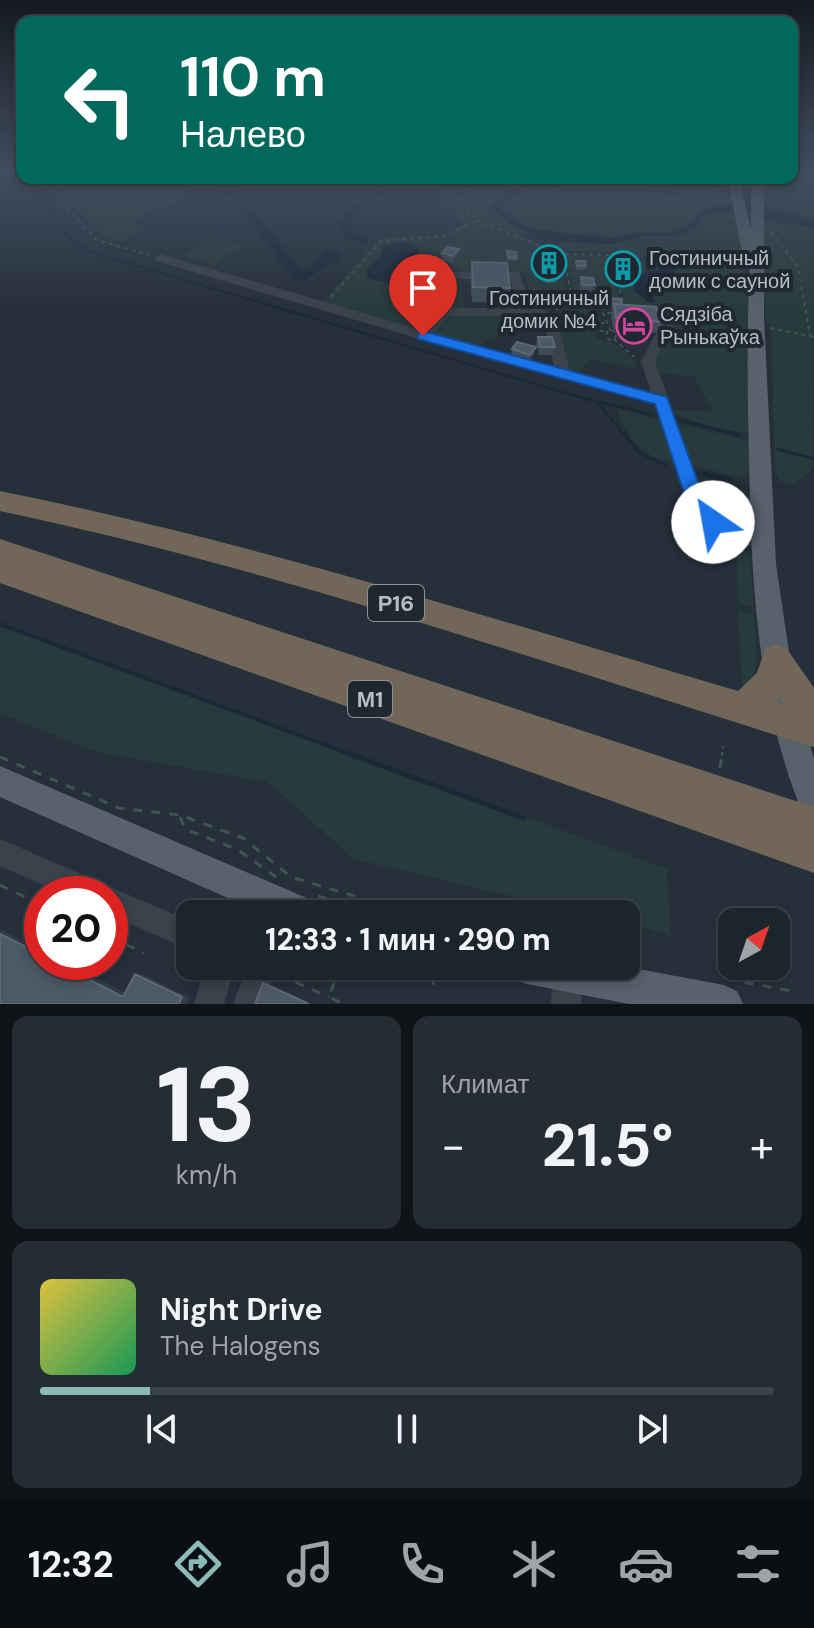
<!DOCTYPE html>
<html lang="ru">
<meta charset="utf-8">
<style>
:root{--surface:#1c242c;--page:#252c34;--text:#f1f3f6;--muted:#a0a4a9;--line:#3a4148;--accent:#8bbbb9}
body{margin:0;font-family:"DM Sans",sans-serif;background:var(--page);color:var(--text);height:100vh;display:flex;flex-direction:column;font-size:30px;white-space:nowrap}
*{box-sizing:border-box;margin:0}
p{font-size:26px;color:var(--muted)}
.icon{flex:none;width:44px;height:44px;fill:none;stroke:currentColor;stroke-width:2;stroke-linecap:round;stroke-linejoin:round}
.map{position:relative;height:1004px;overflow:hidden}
.drawer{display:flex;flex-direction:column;gap:12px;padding:12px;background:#0f1418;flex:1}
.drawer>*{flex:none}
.top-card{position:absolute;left:16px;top:16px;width:782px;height:168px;border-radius:16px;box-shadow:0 4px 12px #0003,0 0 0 2px var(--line);background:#00695c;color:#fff;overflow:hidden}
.needle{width:52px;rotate:40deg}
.buttons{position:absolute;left:718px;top:908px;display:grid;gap:16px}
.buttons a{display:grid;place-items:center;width:72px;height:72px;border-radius:16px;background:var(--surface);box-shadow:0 4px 12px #0003,0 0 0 2px var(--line);font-size:40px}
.speed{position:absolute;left:24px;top:876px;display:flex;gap:16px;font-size:40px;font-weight:700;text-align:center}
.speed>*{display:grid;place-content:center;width:104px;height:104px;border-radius:50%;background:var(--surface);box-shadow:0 4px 12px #0003,0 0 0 2px var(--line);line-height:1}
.speed .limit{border:12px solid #d22;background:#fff;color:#111}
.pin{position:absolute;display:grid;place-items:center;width:68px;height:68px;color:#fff;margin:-82px -34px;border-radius:50% 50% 50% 0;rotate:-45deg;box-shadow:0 0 8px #0007}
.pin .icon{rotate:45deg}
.me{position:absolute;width:88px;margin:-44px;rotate:327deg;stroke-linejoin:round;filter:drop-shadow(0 0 6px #0008)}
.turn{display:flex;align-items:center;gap:28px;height:168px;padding:0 32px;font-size:36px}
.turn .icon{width:104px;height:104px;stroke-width:2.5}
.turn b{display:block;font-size:56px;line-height:68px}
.big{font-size:60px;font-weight:800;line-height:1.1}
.drawer .card{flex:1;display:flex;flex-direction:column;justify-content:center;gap:12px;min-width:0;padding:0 28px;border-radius:16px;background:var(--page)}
.drawer .dial{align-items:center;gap:0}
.dial b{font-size:104px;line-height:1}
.song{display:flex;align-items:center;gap:24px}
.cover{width:96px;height:96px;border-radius:12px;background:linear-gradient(135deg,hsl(50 70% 55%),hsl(150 70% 35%))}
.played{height:8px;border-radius:4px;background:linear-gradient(90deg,var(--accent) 15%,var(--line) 15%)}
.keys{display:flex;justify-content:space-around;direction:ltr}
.heat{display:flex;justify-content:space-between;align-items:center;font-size:44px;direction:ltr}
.drawer .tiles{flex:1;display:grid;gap:12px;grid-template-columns:1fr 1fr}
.card:last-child{grid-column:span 2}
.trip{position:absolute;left:176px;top:900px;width:464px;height:80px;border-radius:16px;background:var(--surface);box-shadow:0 4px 12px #0003,0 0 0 2px var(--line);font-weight:800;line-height:80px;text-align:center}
.dock{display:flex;height:128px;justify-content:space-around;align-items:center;background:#0b0e12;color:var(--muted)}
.dock .icon{width:56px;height:56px}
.dock .selected{color:var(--accent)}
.dock b{font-size:36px;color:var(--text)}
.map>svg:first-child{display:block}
.green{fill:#283b3c}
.water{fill:#1a2838}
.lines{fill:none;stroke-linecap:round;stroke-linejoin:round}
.stream-far3{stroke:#1a2838;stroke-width:2}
.stream-far2{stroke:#1a2838;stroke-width:3}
.stream-far1{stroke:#1a2838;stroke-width:4}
.stream{stroke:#1a2838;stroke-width:5}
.path-far1{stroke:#415454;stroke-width:2;stroke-dasharray:4 4;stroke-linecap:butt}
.path{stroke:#415454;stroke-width:3;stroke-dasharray:9 9;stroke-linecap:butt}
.minor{fill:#3a424c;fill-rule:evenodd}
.major{fill:#58616c;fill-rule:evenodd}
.highway{fill:#716657;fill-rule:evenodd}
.wall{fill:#414c5a}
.shaded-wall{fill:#313c49}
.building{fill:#4d5966;stroke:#5e6875;stroke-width:2}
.route{fill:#1a73e8;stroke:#114b97;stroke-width:2}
.labels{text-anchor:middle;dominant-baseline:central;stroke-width:8;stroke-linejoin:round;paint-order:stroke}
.far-poi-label{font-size:20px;fill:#b5bdc7;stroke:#1f2731;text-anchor:start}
.shield{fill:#1f2731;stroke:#88909a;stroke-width:2}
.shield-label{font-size:22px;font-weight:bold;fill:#b5bdc7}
</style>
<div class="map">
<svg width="814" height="1004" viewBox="0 0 814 1004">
<rect width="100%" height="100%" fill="#26303b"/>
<g class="green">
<path d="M792 171H814V219L791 216 764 205 762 178H792Z"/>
<path d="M46 178H213L216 181 191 189 174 203 149 212 136 223 145 230 129 235 123 243 103 236Z"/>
<path d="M438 178H520L518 185 499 198 493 210 527 234 521 237 538 245 558 249 563 242 613 244 641 236H676L696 228 706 213 737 214 749 292 748 431C732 434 684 420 670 411H713L694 376 656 374 653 365 659 339H665L670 334 673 313 628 310 610 255 625 253 531 250 532 254 561 255 568 295 547 313 534 308 526 273 460 272 465 315 503 316 505 335 492 337 476 348 322 303 377 241C405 229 437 245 463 225L439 196Z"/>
<path d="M527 178H706L734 198 733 204 710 207 689 225 674 232 637 233 614 238 530 229 508 216 501 206 525 187Z"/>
<path d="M763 218 814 228 813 467 808 474 791 485 780 481 775 472 771 326 765 320Z"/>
<path d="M209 237 242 245 215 265 182 256Z"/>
<path d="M567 255 606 256 624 310H597L600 321 564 319V325H555L554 317 575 296Z"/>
<path d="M555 327 588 328 600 331 595 334 596 338C613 341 621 348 635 360L636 369 590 358 577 375 565 373Z"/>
<path d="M621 409 663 422 672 461C643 461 631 435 617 414Z"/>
<path d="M679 424 749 441 751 473 739 477 691 465Z"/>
<path d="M704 477 745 489 750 497V523L733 525 707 507 696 478Z"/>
<path d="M736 540 750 557 754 607 738 603Z"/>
<path d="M738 611 754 615 757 658 753 679 742 687Z"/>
<path d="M0 624 667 869 670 934 626 923V914H587L354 859 268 782 97 752 0 713Z"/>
</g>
<g class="water">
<path d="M213 178H249L238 183V192L301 270 310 269 325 251H339L342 256 305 280H294L235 200 219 192 220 185Z"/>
<path d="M372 178 381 179 387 190 353 216 351 231 370 242 363 244 346 238 338 227 348 210 375 189 376 183Z"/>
<path d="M520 178H527L525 187 503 202 502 211 530 229 614 238 637 233 674 232 693 223 700 210 733 204 734 198 706 178H724L774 210 814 219V228L713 212 703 214 698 225 687 232 676 236H641L613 244 545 241 509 223 492 208 496 200 518 185Z"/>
<path d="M399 242 412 244 419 249 413 261 411 281 394 285 367 278V269L380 257 382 247Z"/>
<path d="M644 256 654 259 652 270 658 271 659 265 662 264 676 269 673 274 649 284 655 301 650 303 634 291V280L646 271Z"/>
</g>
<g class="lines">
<g class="stream-far3">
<path d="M11 171 22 177"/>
<path d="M23 178 69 238 90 252 586 399"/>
<path d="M525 178 564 189 660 191 714 206"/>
</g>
<g class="stream-far2">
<path d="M579 397 649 414"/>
<path d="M597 402 640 453 667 466"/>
<path d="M679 420 739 435"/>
<path d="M778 449 814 459"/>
<path d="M697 472 730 479"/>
</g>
<path class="stream-far1" d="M0 624 355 756"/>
<path class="stream" d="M350 754 523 818"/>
<g class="path-far1">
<path d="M41 178 96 240 150 255"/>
<path d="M476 220 555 252"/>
<path d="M771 232 798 267 810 336"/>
<path d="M533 253 609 255 625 307"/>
<path d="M331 297 381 241 444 236 476 220 462 205 465 189 483 178"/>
<path d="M556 310 571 295 564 256"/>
<path d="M605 323H575L605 332"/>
<path d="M565 326 583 327"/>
<path d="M770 328 814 337"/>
<circle cx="611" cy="335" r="5"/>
<path d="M611 331 603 313H614"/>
<path d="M618 335 649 336"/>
<path d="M614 339 634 357"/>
<path d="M722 756 723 746"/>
</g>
<g class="path">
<path d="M0 757 119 808 180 815 243 838 291 877 414 914"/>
<path d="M720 768 722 754"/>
<path d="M180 817 185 829 238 850 276 877"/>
<path d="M0 885 42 905"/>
<path d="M318 896 363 910 362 914"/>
<path d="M110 937 144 953"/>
<path d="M340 966 329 997 343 1004"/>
<path d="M279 975 329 997"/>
<path d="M727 979 797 992"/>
<path d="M433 985 436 966"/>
</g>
<g class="minor">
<path d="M160 254 421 330 438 311 446 272H519L530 305 556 316 570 371 651 392 641 361 659 328 655 316 662 312H678L680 319 665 338 655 361 701 490C717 520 739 526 770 537L772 542 770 547C759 551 750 546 739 542 680 523 672 456 655 403L471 354 156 261 154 258ZM456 279H510L518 308H452ZM449 316H536L543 318 554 367 433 334Z"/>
<path d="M0 839 104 884 106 889 110 887 190 921V950L110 915V894H63L0 866Z"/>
<path d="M205 966H235L224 1004H194Z"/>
<path d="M248 966H278L263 1004H233Z"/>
<path d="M556 966H578L582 975 581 1004H551L552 975Z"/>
</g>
<g class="major">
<path d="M727 178H739L751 229V178H763L764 182V317L776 564 794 686 814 759V819L803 814C756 701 751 576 749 456 747 389 747 322 750 255L742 251Z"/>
<path d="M0 766 316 902 321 914H264L0 797Z"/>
<path d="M509 966H622L724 985 737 991 743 1004H629L527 984 514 979Z"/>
</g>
<g class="highway">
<path d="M0 491C250 541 493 619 738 691L757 673 765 649 776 644 787 649 814 688V747C545 663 276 569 0 511ZM779 696 785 705 776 702Z"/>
<path d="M0 539 814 807V873L0 583Z"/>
</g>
</g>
<g class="wall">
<path d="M459 249 458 257 453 263 442 261V253Z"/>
<path d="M507 251 517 258 516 261H507Z"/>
<path d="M544 257 556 263V266H545Z"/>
<path d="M618 258 632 265 630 272H618L616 266Z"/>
<path d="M576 261 586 266 585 270H576Z"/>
<path d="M472 262 510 288 508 303 472 302 470 276Z"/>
<path d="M545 270 559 276 557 283H545L544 277Z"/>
<path d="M581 277 595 285 593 292H581L579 285Z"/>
<path d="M609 298 663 322 659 333 613 329 611 315 613 308H609L608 302Z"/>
<path d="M564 315 576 322 575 325H565L563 319Z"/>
<path d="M664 330 675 337 674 341 666 340 663 333Z"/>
<path d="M538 337 555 347 553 355H539L536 344Z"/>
<path d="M536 347 534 355 529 363 511 357 512 349Z"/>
</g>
<g class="shaded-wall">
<path d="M459 249 458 257 453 263V256Z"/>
<path d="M536 347 534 355 529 363 530 355Z"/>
<path d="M0 929 42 951V955L0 934Z"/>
<path d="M55 962H64L133 997H123Z"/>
<path d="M135 974 144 975 190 998 187 1004H179Z"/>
<path d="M263 983 270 985 312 1004H309Z"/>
</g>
<g class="building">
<path d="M448 247 459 249 453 256 442 253Z"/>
<path d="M507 251 516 252 517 258 508 257Z"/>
<path d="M544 257H555L556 263H546Z"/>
<path d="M618 258 630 259 632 265H620Z"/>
<path d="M576 261H585L586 266H577Z"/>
<path d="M472 262 507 263 510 288 473 287Z"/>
<path d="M545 270H557L559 276H547Z"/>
<path d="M581 277 593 278 595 285H583Z"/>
<path d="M609 298 621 299 622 304H610Z"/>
<path d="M614 304 656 307 663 322 616 318Z"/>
<path d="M564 315H574L576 322H565Z"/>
<path d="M664 330H672L675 337H667Z"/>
<path d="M538 337H552L555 347H540Z"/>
<path d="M517 342 536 347 530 355 512 349Z"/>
<path d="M0 934 42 955V962H55L123 997 135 974 182 997 179 1004H0Z"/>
<path d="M263 983 309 1004H255Z"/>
</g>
<linearGradient id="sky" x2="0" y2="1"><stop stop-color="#151a20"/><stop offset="0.55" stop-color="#414e60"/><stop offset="1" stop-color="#414e60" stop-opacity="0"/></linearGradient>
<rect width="814" height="311" fill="url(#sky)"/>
<path class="route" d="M423 331 667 397 701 490 723 522 720 528H707L695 514 683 490 655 404 418 339V333Z"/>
<defs>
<symbol id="building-ring" viewBox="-11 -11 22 22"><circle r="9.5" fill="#1f2731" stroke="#0f9aa8" stroke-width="1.5"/><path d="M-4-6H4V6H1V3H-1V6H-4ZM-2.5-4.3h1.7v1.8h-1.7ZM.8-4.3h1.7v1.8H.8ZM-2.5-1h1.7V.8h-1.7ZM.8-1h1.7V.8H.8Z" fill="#0f9aa8"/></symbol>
<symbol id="hotel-ring" viewBox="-11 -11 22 22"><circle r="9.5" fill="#1f2731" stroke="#d1479c" stroke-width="1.5"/><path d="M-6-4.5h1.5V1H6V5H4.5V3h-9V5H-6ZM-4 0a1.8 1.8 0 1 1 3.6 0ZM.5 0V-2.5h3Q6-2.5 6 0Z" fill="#d1479c"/></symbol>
</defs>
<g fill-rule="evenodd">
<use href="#building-ring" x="529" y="243" width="40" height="40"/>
<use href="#building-ring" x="603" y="249" width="40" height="40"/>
<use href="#hotel-ring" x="614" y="306" width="40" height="40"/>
</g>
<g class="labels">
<g class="far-poi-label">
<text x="649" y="258">Гостиничный<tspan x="649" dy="23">домик с сауной</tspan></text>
<text x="549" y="298" text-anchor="middle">Гостиничный<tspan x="549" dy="23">домик №4</tspan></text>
<text x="660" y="314">Сядзіба<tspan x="660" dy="23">Рынькаўка</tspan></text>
</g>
<g class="shield">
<rect x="368" y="585" width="56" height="36" rx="6"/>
<rect x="348" y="681" width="44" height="36" rx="6"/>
</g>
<g class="shield-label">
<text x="396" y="603">Р16</text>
<text x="370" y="699">М1</text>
</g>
</g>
</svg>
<div class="buttons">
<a><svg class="needle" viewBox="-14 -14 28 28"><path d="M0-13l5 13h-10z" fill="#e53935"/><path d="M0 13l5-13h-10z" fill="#a0a4a9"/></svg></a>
</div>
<div class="speed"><div class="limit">20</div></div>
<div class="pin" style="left:423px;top:336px;background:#d93025"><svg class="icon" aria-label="arrive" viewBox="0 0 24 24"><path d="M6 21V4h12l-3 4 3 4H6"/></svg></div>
<svg class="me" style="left:713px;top:522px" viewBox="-20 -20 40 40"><circle r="19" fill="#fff"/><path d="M0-13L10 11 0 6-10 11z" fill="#1a73e8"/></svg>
<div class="trip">12:33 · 1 мин · 290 m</div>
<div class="top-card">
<div class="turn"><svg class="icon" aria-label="left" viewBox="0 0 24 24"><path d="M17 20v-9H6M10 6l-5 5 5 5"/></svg><div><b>110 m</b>Налево</div></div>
</div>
</div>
<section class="drawer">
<div class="tiles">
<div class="card dial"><b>13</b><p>km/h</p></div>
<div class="card"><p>Климат</p>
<div class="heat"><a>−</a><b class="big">21.5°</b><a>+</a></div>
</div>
<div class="card">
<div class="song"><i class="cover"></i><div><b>Night Drive</b><p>The Halogens</p></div></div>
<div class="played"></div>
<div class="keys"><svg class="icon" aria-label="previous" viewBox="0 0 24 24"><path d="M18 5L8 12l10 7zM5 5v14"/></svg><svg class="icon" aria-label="pause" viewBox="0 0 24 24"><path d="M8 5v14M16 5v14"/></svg><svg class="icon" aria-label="next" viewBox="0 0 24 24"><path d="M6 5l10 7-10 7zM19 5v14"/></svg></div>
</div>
</div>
</section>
<nav class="dock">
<b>12:32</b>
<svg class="icon selected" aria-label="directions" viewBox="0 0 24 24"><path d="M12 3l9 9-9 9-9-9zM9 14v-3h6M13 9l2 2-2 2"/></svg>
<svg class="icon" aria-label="music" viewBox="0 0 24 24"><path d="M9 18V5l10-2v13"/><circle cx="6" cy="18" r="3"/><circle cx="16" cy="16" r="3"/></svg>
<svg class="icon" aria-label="phone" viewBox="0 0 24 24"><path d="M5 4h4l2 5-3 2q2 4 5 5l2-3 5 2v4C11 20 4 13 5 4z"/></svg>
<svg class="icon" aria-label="climate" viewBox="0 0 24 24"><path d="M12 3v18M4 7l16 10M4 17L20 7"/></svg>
<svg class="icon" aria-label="car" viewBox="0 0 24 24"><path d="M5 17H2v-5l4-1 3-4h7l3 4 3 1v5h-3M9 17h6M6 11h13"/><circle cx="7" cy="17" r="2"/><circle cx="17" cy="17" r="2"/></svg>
<svg class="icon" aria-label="filters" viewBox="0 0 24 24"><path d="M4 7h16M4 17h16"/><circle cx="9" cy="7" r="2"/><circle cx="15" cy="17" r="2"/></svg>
</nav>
